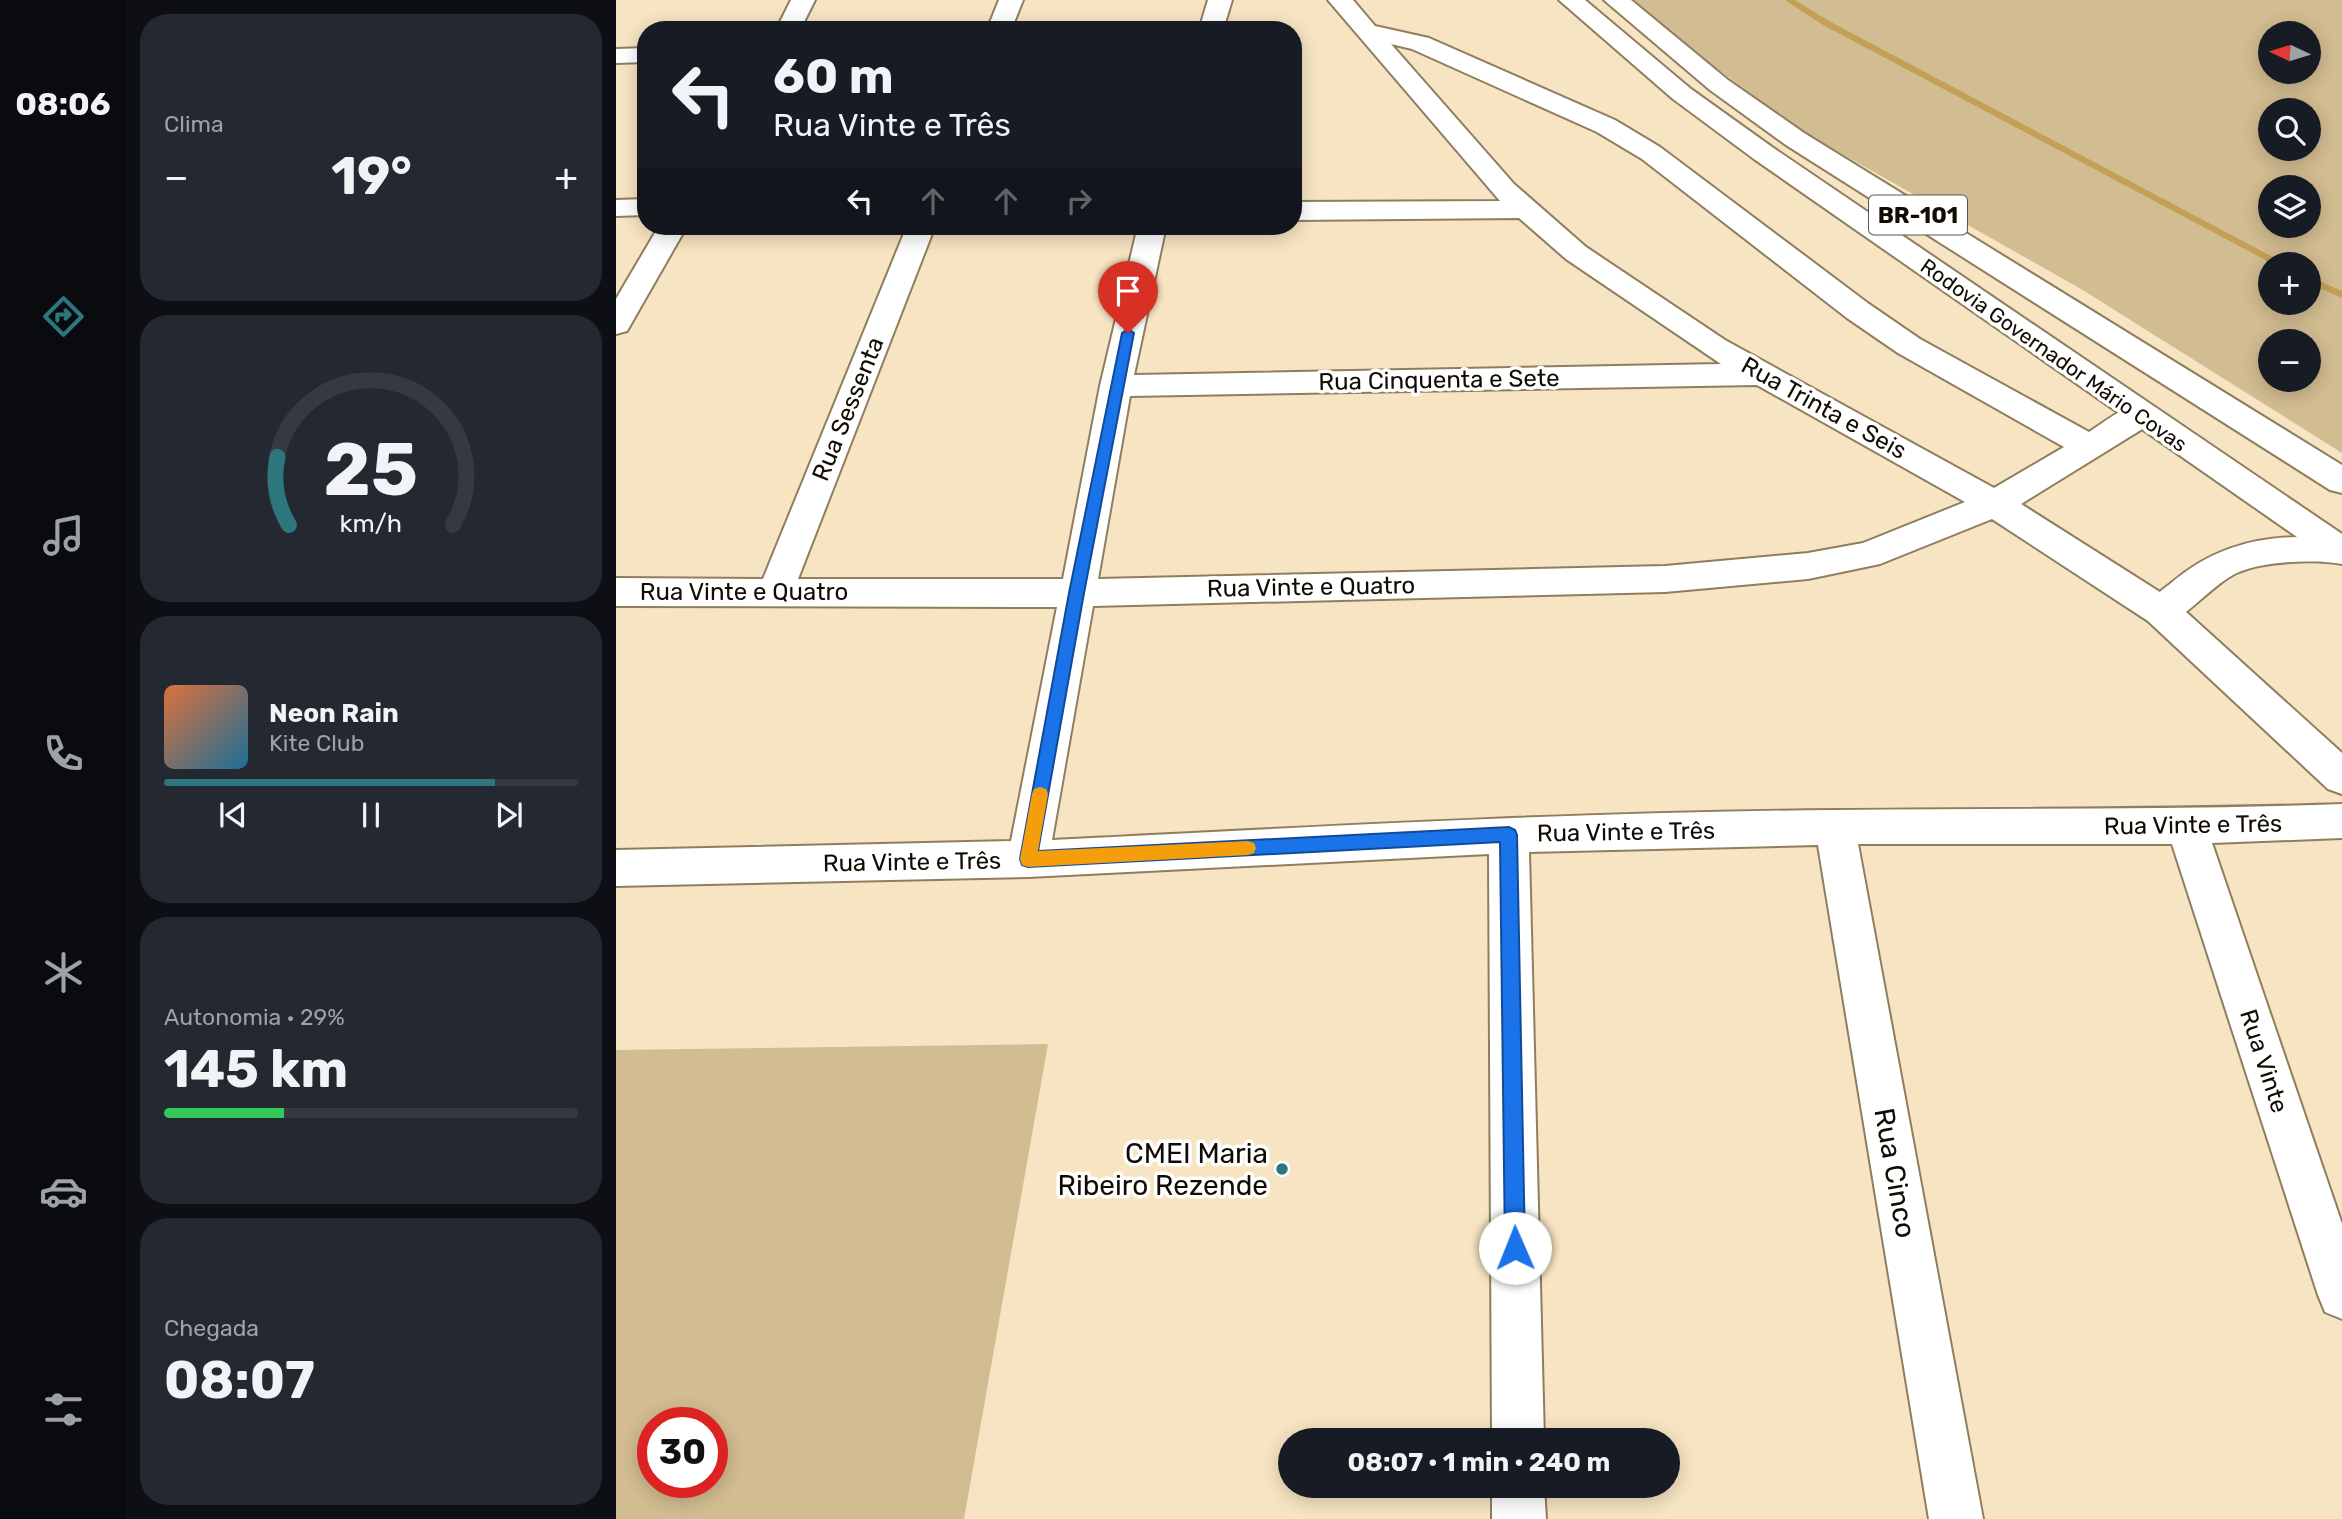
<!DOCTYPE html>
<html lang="pt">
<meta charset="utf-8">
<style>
:root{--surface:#171b24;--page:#242831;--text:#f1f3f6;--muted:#9ea1a6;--line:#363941;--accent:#2d767d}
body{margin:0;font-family:Rubik,sans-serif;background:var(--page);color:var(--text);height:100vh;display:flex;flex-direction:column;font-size:26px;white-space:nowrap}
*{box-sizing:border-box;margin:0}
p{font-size:23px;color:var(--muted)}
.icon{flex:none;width:38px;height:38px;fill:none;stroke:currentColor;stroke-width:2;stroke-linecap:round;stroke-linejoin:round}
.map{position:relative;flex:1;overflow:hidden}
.side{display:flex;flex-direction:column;gap:14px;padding:14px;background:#0d0f14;width:490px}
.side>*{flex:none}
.guide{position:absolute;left:21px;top:21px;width:665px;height:214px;border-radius:28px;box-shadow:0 4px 18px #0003;background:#171b24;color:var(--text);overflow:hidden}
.needle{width:46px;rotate:274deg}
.fabs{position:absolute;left:1642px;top:21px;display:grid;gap:14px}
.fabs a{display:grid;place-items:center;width:63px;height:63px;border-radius:50%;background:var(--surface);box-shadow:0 4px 18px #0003;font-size:35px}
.speed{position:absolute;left:21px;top:1407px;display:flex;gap:14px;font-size:35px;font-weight:700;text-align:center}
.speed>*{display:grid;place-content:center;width:91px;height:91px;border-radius:50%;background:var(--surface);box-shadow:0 4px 18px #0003;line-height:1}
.speed .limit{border:10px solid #d22;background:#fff;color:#111}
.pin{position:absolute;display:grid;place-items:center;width:60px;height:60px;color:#fff;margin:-72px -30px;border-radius:50% 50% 50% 0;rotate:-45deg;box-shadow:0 0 7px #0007}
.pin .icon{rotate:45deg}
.me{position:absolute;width:77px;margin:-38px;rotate:359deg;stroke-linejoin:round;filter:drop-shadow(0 0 5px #0008)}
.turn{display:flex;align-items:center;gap:24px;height:147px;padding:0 21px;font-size:32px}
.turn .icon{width:91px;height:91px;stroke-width:2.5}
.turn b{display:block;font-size:49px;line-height:60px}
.lanes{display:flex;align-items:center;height:66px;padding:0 21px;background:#0003;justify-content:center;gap:35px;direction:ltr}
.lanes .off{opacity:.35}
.big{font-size:52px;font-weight:700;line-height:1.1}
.side .tile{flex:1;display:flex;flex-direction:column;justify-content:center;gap:10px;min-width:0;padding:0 24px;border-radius:28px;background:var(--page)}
.side .dial{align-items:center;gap:0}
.dial svg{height:182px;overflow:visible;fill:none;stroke:var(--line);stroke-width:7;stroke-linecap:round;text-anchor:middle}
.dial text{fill:var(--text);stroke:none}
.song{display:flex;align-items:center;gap:21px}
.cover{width:84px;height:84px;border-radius:10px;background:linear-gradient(135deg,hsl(20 70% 55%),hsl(200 70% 35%))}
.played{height:7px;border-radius:4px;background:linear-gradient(90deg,var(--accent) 80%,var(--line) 80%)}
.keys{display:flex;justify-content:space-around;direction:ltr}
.heat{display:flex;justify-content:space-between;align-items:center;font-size:38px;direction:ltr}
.charge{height:10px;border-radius:5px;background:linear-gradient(90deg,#34c759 29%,var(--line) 0)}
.trip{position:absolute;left:662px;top:1428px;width:402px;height:70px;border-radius:35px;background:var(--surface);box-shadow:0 4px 18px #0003;font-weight:700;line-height:70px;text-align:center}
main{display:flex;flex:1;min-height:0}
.tab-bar{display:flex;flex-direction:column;width:126px;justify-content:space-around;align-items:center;background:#090b0e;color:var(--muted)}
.tab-bar .icon{width:49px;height:49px}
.tab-bar .active{color:var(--accent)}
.tab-bar b{font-size:32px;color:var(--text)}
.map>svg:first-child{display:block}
.green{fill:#d2bc91;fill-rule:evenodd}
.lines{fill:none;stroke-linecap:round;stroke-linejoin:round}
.stream{fill:#c49f56;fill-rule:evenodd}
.street-casing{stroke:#8f7e5e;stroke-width:4}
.highway-casing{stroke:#8f7e5e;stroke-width:4}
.street{fill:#fff;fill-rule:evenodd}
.highway{fill:#fff;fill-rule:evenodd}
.route{fill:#1a73e8;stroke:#114b97;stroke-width:2}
.slow{fill:#f59e0b}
.poi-dot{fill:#2d767d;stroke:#fff;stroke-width:2.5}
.labels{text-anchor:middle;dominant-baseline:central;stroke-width:7;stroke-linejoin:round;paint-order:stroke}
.far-street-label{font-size:21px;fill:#110b02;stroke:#fff}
.shield{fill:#fff;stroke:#58544e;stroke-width:2}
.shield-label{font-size:23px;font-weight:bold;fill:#110b02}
.street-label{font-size:24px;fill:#110b02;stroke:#fff}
.near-poi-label{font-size:28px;fill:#110b02;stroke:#fff;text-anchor:end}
.near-street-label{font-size:28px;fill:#110b02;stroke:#fff}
</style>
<main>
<nav class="tab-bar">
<b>08:06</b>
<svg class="icon active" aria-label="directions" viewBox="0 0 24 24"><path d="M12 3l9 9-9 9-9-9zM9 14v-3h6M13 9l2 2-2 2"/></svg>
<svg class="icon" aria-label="music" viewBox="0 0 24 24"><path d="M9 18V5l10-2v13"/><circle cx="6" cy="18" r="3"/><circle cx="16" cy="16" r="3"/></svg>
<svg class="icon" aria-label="phone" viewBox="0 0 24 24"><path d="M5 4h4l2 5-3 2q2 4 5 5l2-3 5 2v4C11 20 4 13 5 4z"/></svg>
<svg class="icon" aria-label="climate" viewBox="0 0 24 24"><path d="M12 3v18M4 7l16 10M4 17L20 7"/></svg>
<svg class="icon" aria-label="car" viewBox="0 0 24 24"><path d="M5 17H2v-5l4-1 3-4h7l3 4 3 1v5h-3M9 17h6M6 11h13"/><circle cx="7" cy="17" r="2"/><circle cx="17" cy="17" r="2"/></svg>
<svg class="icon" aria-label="filters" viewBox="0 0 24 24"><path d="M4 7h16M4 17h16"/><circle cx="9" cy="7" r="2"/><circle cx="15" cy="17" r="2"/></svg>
</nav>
<section class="side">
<div class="tile"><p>Clima</p>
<div class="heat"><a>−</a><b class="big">19°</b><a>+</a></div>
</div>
<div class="tile dial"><svg viewBox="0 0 100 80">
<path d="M14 69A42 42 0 1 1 86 69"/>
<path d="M14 69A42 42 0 0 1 9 39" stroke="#2d767d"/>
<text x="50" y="56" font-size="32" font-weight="700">25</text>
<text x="50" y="72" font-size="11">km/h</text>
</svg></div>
<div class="tile">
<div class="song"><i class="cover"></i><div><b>Neon Rain</b><p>Kite Club</p></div></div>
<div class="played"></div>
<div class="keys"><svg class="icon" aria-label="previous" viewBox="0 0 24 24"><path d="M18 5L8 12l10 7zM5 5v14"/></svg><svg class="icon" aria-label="pause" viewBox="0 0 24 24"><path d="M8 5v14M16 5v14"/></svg><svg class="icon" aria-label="next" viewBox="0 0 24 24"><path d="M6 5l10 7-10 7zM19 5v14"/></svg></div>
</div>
<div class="tile"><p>Autonomia · 29%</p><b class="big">145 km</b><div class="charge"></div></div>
<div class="tile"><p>Chegada</p><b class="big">08:07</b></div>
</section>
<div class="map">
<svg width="1726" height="1519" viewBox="0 0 1726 1519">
<rect width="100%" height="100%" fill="#f7e4c2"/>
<g class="green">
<path d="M1007 0H1726V453L1465 289 1189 133ZM1654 33H1692V72H1654ZM1654 110H1692V149H1654ZM1654 187H1692V226H1654ZM1654 264H1692V303H1654ZM1654 341H1692V380H1654Z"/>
<path d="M432 1044 348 1519H0V1050ZM37 1423H96V1482H37Z"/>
</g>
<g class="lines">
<g class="stream">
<path d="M1169 0H1179L1213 21 1670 264H1657L1207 25Z"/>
<path d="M1692 276 1726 291V298L1692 283Z"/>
</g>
<defs>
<g id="street">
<path d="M175 0H199L184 30H160Z"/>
<path d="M383 0H407L395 30H371Z"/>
<path d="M592 0H616L607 30H583Z"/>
<path d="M712 0H737L759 26 813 38 999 120 1044 147 1253 304 1304 339 1473 432C1492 420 1513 400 1536 407L1541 415 1536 423 1405 504 1558 601 1726 753V794L1712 789 1532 621 1376 519 1264 564 1192 579 1049 592 477 606 436 840C697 827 958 812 1220 810 1389 808 1557 810 1726 804V838L1596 843 1726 1224V1319L1709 1312 1702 1295 1556 844H1242L1367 1519H1313L1202 845 913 852 928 1440H876L873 854 412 877 0 886V850L395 841 441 607 0 606V578L147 579 291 226H319L182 579H447L484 386 522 226H550L518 375 1105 364 950 259 903 218 677 220V202L884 201ZM775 44 796 49 981 132 1026 159 1231 318 1282 353 1448 447 1378 488 1109 340 970 247 898 184ZM1141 385 1349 502 1247 543 1192 553 1049 566 482 579 514 396Z"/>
<path d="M30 48V62L0 63V49Z"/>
<path d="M30 199V215L0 216V200Z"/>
<path d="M43 226H71L11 331 0 334V299Z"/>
<path d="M876 1486H928L930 1519H876Z"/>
</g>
<g id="highway">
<path d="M943 0H969L1075 89 1156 147 1726 534V564C1700 559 1648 561 1623 572 1598 582 1569 620 1548 624 1543 625 1538 623 1532 621L1527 611C1534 599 1543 592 1554 584 1591 552 1632 538 1681 537L1138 159 1057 99Z"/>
<path d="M988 0H1015L1112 80 1188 133 1726 465V493L1714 490 1170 145 1094 90Z"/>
</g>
</defs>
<use href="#street" class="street-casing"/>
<use href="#highway" class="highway-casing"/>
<use href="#street" class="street"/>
<use href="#highway" class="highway"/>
</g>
<path class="route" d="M512 329 518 333 468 593 422 851 893 827 899 830 901 835 909 1248 906 1255 899 1258 892 1255 889 1248 884 842 412 867 406 865 404 859 453 593 506 333Z"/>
<path class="slow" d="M424 787 430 789 432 794 422 851 632 841 638 843 640 848 638 853 632 855 412 867 406 865 404 859 416 794 418 789Z"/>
<circle class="poi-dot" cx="666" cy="1169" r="7"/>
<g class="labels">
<g class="far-street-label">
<text transform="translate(1438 355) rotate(35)">Rodovia Governador Mário Covas</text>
</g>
<rect class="shield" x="1253" y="195.5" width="98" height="39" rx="5"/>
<g class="shield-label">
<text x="1302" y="215">BR-101</text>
</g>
<g class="street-label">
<text transform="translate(823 380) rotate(-1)">Rua Cinquenta e Sete</text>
<text transform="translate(1208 408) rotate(29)">Rua Trinta e Seis</text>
<text transform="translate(232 409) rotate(-68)">Rua Sessenta</text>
<text transform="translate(695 587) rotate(-1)">Rua Vinte e Quatro</text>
<text x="128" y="592">Rua Vinte e Quatro</text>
<text transform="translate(1577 825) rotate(-1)">Rua Vinte e Três</text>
<text transform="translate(1010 832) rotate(-1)">Rua Vinte e Três</text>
<text transform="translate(296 862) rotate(-1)">Rua Vinte e Três</text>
<text transform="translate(1648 1061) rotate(72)">Rua Vinte</text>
</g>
<g class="near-poi-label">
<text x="652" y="1153">CMEI Maria<tspan x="652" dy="32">Ribeiro Rezende</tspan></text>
</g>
<g class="near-street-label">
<text transform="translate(1279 1173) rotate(80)">Rua Cinco</text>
</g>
</g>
</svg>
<div class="fabs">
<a><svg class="needle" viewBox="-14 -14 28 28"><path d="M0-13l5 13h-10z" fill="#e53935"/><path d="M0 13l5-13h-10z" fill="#9ea1a6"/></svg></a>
<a><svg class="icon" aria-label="search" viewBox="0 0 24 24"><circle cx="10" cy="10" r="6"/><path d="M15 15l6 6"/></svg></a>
<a><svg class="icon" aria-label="layers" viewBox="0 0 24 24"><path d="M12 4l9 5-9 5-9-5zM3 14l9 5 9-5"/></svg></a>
<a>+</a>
<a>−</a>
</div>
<div class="speed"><div class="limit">30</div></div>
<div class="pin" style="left:512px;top:333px;background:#d93025"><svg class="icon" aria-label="arrive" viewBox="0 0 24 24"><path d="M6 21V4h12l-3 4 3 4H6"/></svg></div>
<svg class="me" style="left:899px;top:1248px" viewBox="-20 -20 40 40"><circle r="19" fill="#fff"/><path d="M0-13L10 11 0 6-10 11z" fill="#1a73e8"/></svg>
<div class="trip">08:07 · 1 min · 240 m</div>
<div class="guide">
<div class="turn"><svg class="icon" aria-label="left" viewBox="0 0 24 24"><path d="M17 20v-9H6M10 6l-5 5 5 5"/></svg><div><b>60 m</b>Rua Vinte e Três</div></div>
<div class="lanes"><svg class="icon" aria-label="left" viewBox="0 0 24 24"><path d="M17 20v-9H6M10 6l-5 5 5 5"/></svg><svg class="icon off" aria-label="ahead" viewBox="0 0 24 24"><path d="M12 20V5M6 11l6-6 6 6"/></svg><svg class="icon off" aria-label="ahead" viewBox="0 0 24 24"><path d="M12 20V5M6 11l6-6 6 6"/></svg><svg class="icon off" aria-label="right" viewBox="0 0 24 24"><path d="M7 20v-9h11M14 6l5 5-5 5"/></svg></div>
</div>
</div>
</main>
